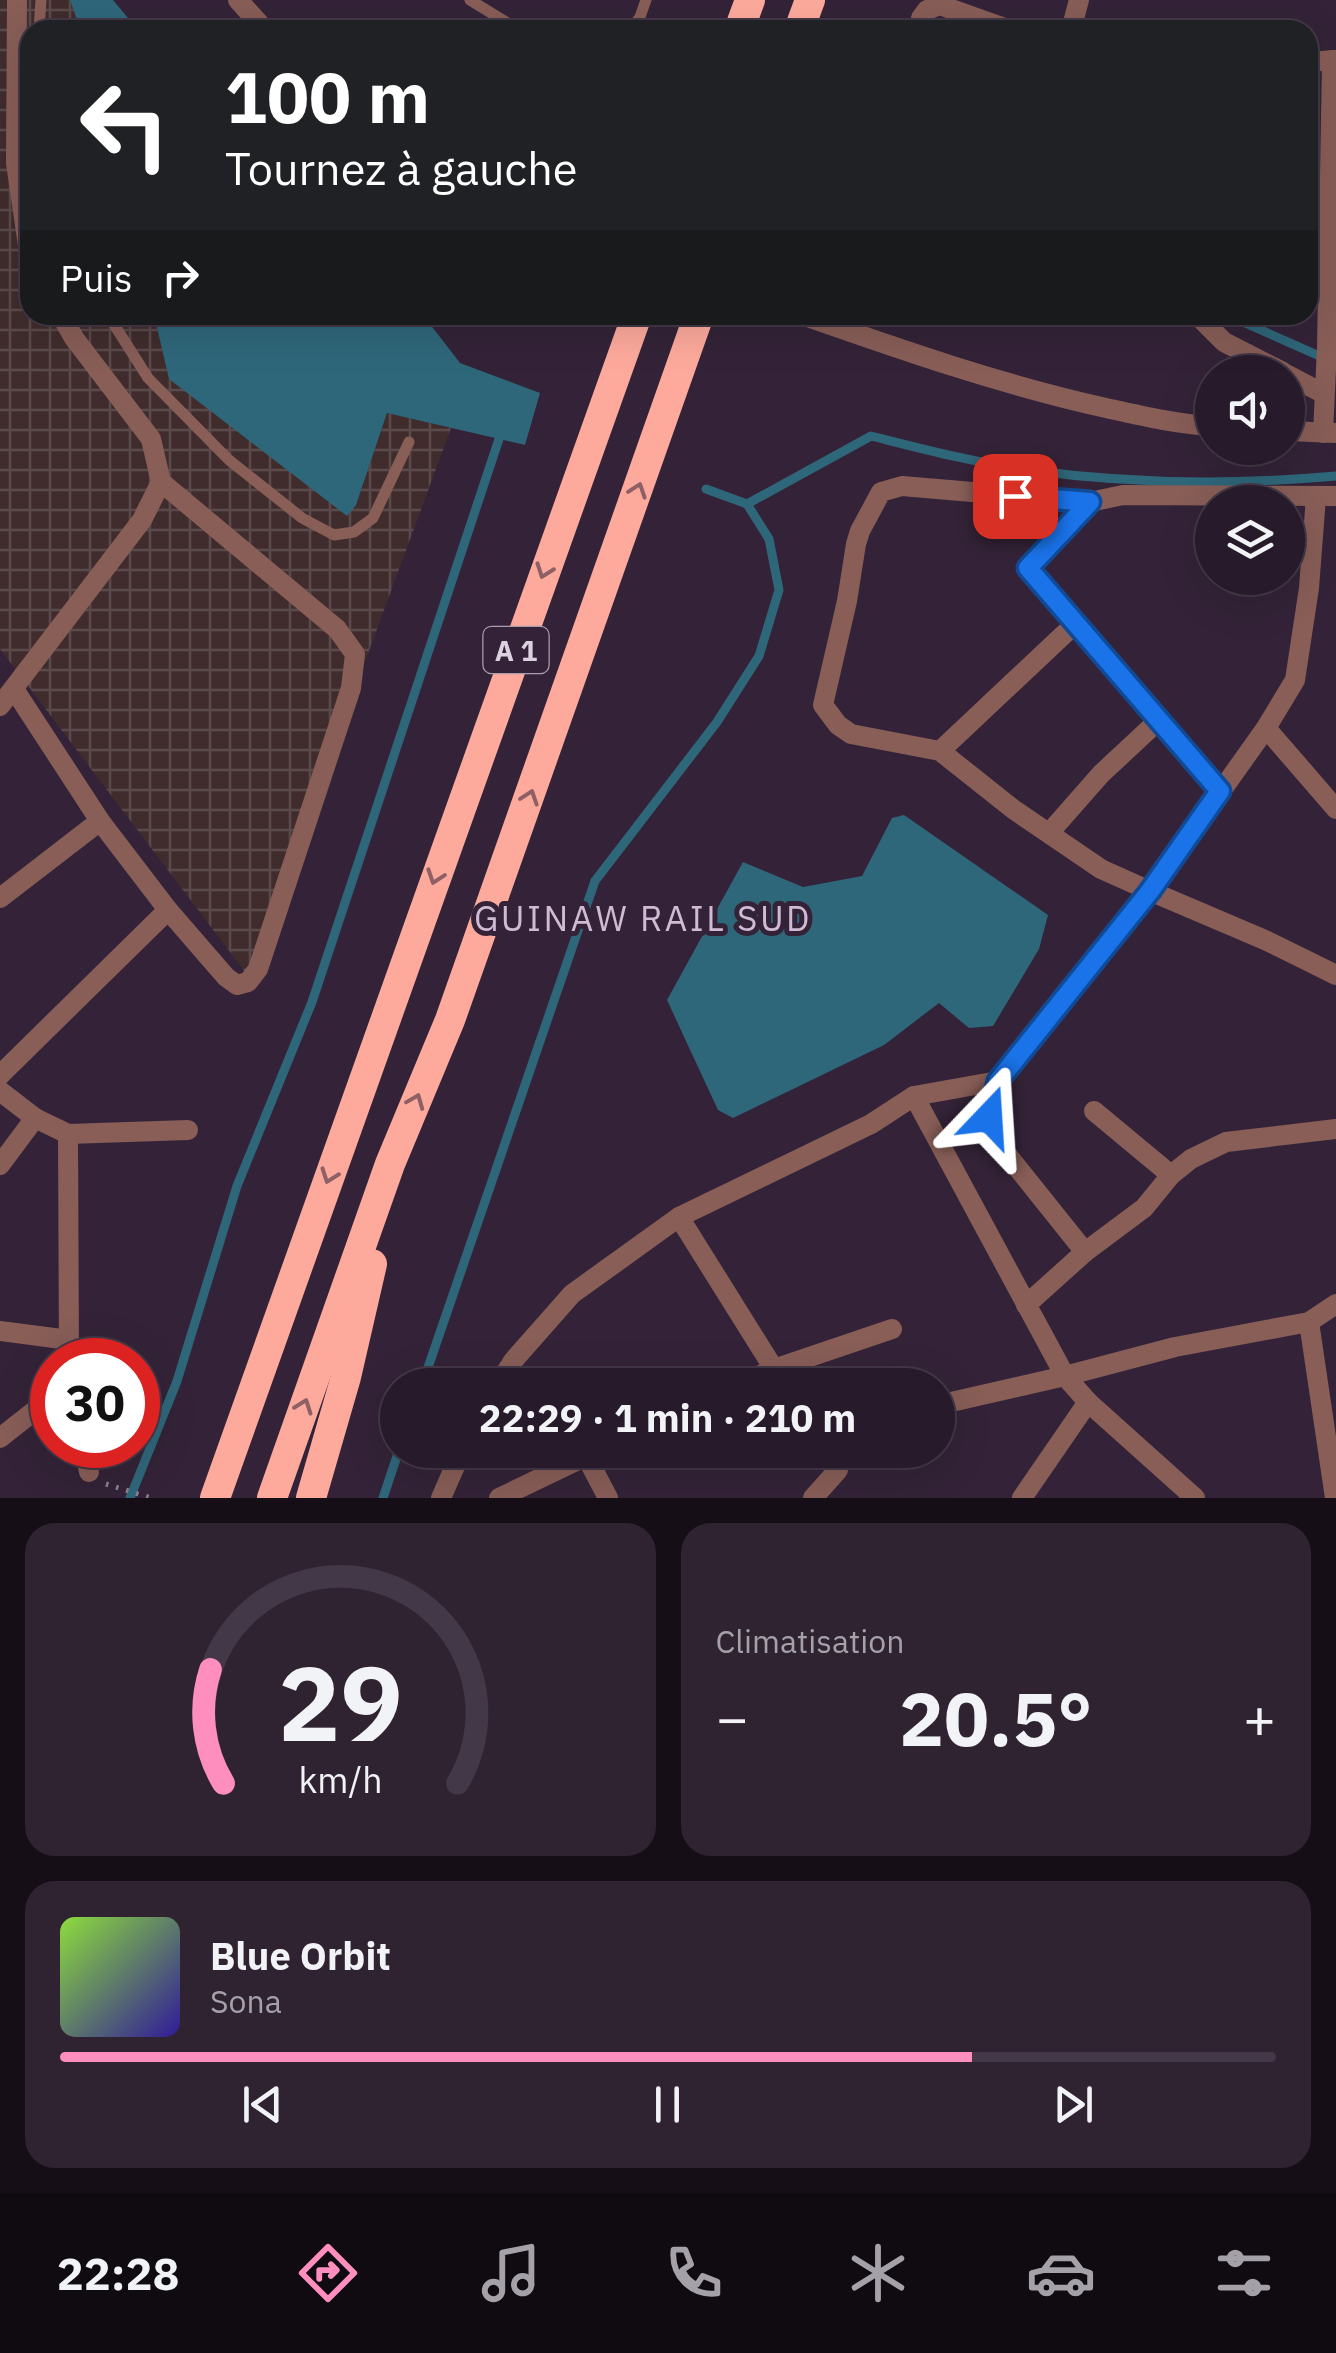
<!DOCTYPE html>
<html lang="fr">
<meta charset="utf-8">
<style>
:root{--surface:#271a2a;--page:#2f2332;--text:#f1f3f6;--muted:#a4a1a8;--line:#433847;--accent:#fe8ebd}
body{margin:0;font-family:"IBM Plex Sans",sans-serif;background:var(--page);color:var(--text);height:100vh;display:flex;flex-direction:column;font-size:38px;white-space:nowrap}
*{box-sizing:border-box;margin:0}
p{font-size:32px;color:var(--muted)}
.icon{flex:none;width:55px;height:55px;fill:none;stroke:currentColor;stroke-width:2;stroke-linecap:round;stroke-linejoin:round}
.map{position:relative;height:1498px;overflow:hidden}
.details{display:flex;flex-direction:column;gap:25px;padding:25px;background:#150e17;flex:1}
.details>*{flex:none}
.banner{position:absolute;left:20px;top:20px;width:1298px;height:305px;border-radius:30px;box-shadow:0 10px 40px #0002,0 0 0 2px var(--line);background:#202124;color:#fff;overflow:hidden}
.fabs{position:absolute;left:1195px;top:355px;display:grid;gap:20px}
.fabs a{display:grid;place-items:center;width:110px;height:110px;border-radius:50%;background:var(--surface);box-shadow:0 10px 40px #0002,0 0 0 2px var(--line);font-size:50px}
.speed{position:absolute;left:30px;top:1338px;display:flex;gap:20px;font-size:50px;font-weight:700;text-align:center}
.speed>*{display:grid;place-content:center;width:130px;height:130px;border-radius:50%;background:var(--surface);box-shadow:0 10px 40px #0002,0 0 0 2px var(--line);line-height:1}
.speed .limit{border:15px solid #d22;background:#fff;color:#111}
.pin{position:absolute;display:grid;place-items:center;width:85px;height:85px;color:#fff;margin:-42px;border-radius:20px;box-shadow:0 5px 15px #0006}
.me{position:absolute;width:110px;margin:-55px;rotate:20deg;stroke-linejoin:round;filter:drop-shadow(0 0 8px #0008)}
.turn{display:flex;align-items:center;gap:35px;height:210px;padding:0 40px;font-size:45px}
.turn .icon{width:130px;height:130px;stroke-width:2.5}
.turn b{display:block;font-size:70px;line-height:85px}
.then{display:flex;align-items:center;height:95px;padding:0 40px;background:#0003;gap:20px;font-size:38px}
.big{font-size:75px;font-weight:800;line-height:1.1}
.details .card{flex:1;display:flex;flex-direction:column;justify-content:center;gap:15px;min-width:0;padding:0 35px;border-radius:30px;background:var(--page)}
.details .dial{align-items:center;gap:0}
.dial svg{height:260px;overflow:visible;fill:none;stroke:var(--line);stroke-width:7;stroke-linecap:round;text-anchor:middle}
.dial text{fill:var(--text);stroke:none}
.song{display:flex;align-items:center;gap:30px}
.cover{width:120px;height:120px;border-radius:15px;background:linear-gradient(135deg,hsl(90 70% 55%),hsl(250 70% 35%))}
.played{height:10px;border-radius:5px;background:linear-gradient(90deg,var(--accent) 75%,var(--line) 75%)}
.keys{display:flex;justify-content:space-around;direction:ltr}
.heat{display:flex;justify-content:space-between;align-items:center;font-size:55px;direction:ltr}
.details .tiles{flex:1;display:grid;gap:25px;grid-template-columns:1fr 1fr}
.card:last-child{grid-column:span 2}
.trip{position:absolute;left:380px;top:1368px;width:575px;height:100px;border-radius:50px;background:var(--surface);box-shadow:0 10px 40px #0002,0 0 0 2px var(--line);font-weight:800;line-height:100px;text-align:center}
.menu{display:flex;height:160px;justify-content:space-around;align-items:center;background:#100a11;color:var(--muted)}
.menu .icon{width:70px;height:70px}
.menu .on{color:var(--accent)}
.menu b{font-size:45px;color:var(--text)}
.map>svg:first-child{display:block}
.industrial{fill:url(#industrial-grid)}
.water{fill:#2f677a}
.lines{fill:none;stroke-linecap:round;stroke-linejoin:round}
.stream{stroke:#2f677a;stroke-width:9}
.building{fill:#4f3455}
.path{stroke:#8c7e8f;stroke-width:5;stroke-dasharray:2.5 8;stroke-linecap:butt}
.service{stroke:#885e57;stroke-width:11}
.minor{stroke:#885e57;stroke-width:20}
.tertiary{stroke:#885e57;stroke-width:20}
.motorway{stroke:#fdaa9c;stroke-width:30}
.oneway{stroke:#8e6065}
.route-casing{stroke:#114b97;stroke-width:25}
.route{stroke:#1a73e8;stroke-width:18}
.labels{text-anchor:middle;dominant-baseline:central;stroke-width:10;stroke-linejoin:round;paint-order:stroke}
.shield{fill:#342338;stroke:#aa9dac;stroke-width:2.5}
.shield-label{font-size:28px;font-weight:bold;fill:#dcd1de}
.quarter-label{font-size:35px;letter-spacing:2.5px;fill:#d0bad4;stroke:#342338}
</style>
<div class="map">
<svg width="1336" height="1498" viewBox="0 0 1336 1498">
<defs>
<pattern id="industrial-grid" width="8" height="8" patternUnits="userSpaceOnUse" patternTransform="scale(2.5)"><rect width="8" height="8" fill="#402c2d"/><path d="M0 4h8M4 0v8" fill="none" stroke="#5b4a4b"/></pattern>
</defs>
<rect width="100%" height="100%" fill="#342338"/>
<path class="industrial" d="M0 0H70L77 20 75 30H30V315H154L169 379 356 505 387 413 451 428 249 977 0 649Z"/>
<g class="water">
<path d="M70 0H113L138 30H75L77 20Z"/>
<path d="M154 315H423L460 363 540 393 525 445 387 413 356 505 347 516 169 379Z"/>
<path d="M904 815 1048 915 1039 949 993 1026 969 1028 939 1003 884 1045 733 1118 718 1110 667 1000 743 862 803 887 862 876 892 818Z"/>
</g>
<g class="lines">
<g class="stream">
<path d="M1227 315 1324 358"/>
<path d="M747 504 871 436C923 449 976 463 1029 470 1130 484 1235 485 1336 476"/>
<path d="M422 1385 595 881 717 722 759 656 779 590 769 539 747 504 706 489"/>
<path d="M130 1498 177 1381 237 1186 312 1002 499 439"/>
<path d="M383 1498 399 1450"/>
</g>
</g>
<path class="building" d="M593 1369 621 1385H584Z"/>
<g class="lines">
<path class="path" d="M106 1484 151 1498"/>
<g class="service">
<path d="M470 0 519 30"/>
<path d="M39 30 41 0"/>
<path d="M630 30 640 17 646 0"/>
<path d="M108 315 148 378 229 460 302 518 334 535 354 532 373 518 409 442"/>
</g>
<g class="minor">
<path d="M17 0 16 163 30 259"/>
<path d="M920 30 921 18 927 10 940 5 1010 30"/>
<path d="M1071 30 1079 0"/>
<path d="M1308 62 1336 60"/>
<path d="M1197 315 1224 342 1283 372"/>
<path d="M1288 375 1324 394"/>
<path d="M1323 433 1327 348 1332 60"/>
<path d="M1316 497 1309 588 1295 680 1266 728 1150 891 1265 940 1336 975"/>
<path d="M14 689 100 821 168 910 226 977 237 985 248 982 258 969 351 688 355 654 337 629 161 482"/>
<path d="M0 706 142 520 161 482 151 439 74 338 61 315"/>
<path d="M1266 728 1336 809"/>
<path d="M940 751 1076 623"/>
<path d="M1220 791 1028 568 1090 502 1123 495 1336 496"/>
<path d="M1050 832 1101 774 1160 719"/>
<path d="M0 898 100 821"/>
<path d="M0 1075 168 910"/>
<path d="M0 1091 35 1118 68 1134 188 1130"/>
<path d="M914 1096 1065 1376 1088 1402 1195 1498"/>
<path d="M1094 1111 1171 1175"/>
<path d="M68 1134 69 1360"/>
<path d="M0 1165 35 1118"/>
<path d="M1085 1252 1005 1152 989 1117 998 1081 1150 891 1101 869 1013 809 940 751 851 734 838 725 823 705 847 601 856 544 860 531 881 492 902 486 1090 502"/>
<path d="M1026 1305 1085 1252 1144 1208 1171 1175 1191 1159 1226 1142 1336 1129"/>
<path d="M1309 1322 1335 1498"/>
<path d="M0 1331 69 1340"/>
<path d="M498 1385 513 1361 572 1294 679 1217"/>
<path d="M738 1385 774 1369 892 1329"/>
<path d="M784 1385 679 1217 871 1124 914 1096 998 1081"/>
<path d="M938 1405 1065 1376 1175 1347 1309 1322 1336 1304"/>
<path d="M0 1438 52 1397"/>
<path d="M84 1445 89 1472"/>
<path d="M586 1456 608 1498"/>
<path d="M441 1498 462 1450"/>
<path d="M499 1498 599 1450"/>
<path d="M813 1498 838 1470 836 1450"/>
<path d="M1022 1498 1088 1402"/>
</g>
<g class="tertiary">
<path d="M238 0 265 30"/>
<path d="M802 315C902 350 1002 385 1106 408 1142 416 1176 424 1212 426"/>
<path d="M1288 431 1336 433"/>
</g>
<g class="motorway">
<path d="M739 30 750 0"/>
<path d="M799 30 810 0"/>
<path d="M215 1498 637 315"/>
<path d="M272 1498 390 1164 450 1020 699 315"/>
<path d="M311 1498 346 1377 372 1264"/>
</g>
</g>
<defs><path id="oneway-chevron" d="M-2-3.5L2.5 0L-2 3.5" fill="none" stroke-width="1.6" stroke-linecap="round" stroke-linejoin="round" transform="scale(2.5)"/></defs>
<g class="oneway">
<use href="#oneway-chevron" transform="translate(638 490) rotate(-71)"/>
<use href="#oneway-chevron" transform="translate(544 571) rotate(110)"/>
<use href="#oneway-chevron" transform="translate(530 797) rotate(-71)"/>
<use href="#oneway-chevron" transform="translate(435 877) rotate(109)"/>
<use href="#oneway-chevron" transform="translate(416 1101) rotate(-68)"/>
<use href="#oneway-chevron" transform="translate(329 1176) rotate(110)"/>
<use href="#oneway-chevron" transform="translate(304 1406) rotate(-70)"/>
</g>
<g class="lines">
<defs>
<path id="route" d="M989 1117 998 1081 1150 891 1220 791 1028 568 1090 502 1015 496"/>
</defs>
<use href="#route" class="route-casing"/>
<use href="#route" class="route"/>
</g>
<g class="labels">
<rect class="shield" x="483.5" y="627" width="65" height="46" rx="8"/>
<g class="shield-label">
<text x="516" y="650">A 1</text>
</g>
<g class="quarter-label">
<text x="643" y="918">GUINAW RAIL SUD</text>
</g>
</g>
</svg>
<div class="fabs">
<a><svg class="icon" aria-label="sound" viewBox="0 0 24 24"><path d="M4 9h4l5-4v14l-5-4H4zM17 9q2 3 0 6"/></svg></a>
<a><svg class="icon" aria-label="layers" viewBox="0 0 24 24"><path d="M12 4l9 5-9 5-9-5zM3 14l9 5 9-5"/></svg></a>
</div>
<div class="speed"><div class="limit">30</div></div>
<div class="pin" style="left:1015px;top:496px;background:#d93025"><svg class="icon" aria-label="arrive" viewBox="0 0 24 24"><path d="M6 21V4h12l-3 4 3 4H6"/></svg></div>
<svg class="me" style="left:989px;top:1117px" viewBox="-20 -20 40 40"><path d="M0-17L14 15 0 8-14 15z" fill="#1a73e8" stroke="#fff" stroke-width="4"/></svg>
<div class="trip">22:29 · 1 min · 210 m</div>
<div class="banner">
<div class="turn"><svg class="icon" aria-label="left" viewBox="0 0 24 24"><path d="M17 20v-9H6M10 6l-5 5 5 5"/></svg><div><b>100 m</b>Tournez à gauche</div></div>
<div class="then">Puis<svg class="icon" aria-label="right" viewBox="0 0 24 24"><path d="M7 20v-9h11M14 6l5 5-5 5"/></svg></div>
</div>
</div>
<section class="details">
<div class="tiles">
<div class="card dial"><svg viewBox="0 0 100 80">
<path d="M14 69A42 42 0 1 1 86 69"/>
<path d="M14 69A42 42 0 0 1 10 34" stroke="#fe8ebd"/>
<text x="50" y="56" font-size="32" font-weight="700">29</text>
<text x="50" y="72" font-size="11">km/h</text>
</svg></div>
<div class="card"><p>Climatisation</p>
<div class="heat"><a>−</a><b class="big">20.5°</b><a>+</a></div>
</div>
<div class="card">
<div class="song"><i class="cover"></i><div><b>Blue Orbit</b><p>Sona</p></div></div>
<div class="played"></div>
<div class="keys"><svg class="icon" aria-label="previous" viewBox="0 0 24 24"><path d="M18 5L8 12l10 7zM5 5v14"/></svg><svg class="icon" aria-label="pause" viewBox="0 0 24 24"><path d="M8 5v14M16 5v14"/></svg><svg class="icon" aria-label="next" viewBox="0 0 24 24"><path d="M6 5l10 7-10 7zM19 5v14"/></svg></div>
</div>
</div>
</section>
<nav class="menu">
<b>22:28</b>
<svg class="icon on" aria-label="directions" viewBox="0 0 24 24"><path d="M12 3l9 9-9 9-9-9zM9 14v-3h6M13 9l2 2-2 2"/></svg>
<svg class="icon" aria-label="music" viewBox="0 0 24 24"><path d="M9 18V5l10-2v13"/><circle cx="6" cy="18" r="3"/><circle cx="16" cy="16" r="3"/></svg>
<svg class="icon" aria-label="phone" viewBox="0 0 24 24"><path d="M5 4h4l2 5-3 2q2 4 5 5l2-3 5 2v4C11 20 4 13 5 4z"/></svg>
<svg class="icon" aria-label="climate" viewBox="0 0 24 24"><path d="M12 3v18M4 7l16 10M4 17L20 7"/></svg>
<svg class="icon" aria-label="car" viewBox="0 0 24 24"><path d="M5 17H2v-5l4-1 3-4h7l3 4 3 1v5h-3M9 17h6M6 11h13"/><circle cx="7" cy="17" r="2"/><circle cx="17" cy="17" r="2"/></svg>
<svg class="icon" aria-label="filters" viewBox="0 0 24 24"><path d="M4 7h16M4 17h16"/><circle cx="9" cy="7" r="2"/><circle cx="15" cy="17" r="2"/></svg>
</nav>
